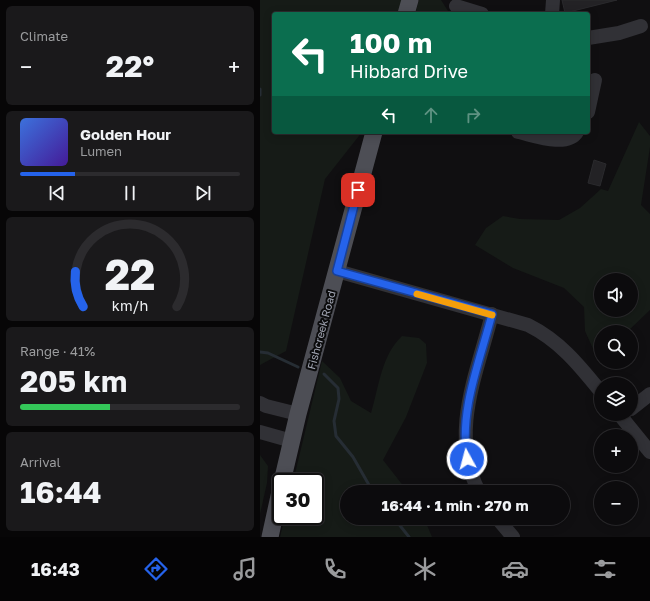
<!DOCTYPE html>
<meta charset="utf-8">
<style>
:root{--surface:#0c0b0d;--page:#1a191b;--text:#f1f3f6;--muted:#9a9b9d;--line:#2c2b2e;--accent:#2563eb}
body{margin:0;font-family:"Golos Text",sans-serif;background:var(--page);color:var(--text);height:100vh;display:flex;flex-direction:column;font-size:15px;white-space:nowrap}
*{box-sizing:border-box;margin:0}
p{font-size:13px;color:var(--muted)}
.icon{flex:none;width:22px;height:22px;fill:none;stroke:currentColor;stroke-width:2;stroke-linecap:round;stroke-linejoin:round}
.map{position:relative;flex:1;overflow:hidden}
.details{display:flex;flex-direction:column;gap:6px;padding:6px;background:#070607;width:260px}
.details>*{flex:none}
.hud{position:absolute;left:12px;top:12px;width:318px;height:122px;border-radius:4px;box-shadow:0 2px 10px #0003,0 0 0 1px var(--line);background:#0b6e4f;color:#fff;overflow:hidden}
.buttons{position:absolute;left:334px;top:273px;display:grid;gap:8px}
.buttons a{display:grid;place-items:center;width:44px;height:44px;border-radius:50%;background:var(--surface);box-shadow:0 2px 10px #0003,0 0 0 1px var(--line);font-size:20px}
.speed{position:absolute;left:12px;top:473px;display:flex;gap:8px;font-size:20px;font-weight:700;text-align:center}
.speed>*{display:grid;place-content:center;width:52px;height:52px;border-radius:50%;background:var(--surface);box-shadow:0 2px 10px #0003,0 0 0 1px var(--line);line-height:1}
.speed .limit{border:2px solid #111;border-radius:6px;background:#fff;color:#111}
.pin{position:absolute;display:grid;place-items:center;width:34px;height:34px;color:#fff;margin:-17px;border-radius:8px;box-shadow:0 2px 6px #0006}
.me{position:absolute;width:44px;margin:-22px;rotate:353deg;stroke-linejoin:round;filter:drop-shadow(0 0 3px #0008)}
.turn{display:flex;align-items:center;gap:14px;height:84px;padding:0 12px;font-size:18px}
.turn .icon{width:52px;height:52px;stroke-width:2.5}
.turn b{display:block;font-size:28px;line-height:34px}
.lanes{display:flex;align-items:center;height:38px;padding:0 12px;background:#0003;justify-content:center;gap:20px;direction:ltr}
.lanes .off{opacity:.35}
.big{font-size:30px;font-weight:700;line-height:1.1}
.details .card{flex:1;display:flex;flex-direction:column;justify-content:center;gap:6px;min-width:0;padding:0 14px;border-radius:6px;background:var(--page)}
.details .dial{align-items:center;gap:0}
.dial svg{height:104px;overflow:visible;fill:none;stroke:var(--line);stroke-width:7;stroke-linecap:round;text-anchor:middle}
.dial text{fill:var(--text);stroke:none}
.song{display:flex;align-items:center;gap:12px}
.cover{width:48px;height:48px;border-radius:6px;background:linear-gradient(135deg,hsl(220 70% 55%),hsl(260 70% 35%))}
.played{height:4px;border-radius:2px;background:linear-gradient(90deg,var(--accent) 25%,var(--line) 25%)}
.keys{display:flex;justify-content:space-around;direction:ltr}
.heat{display:flex;justify-content:space-between;align-items:center;font-size:22px;direction:ltr}
.charge{height:6px;border-radius:3px;background:linear-gradient(90deg,#34c759 41%,var(--line) 0)}
.trip{position:absolute;left:80px;top:485px;width:230px;height:40px;border-radius:20px;background:var(--surface);box-shadow:0 2px 10px #0003,0 0 0 1px var(--line);font-weight:700;line-height:40px;text-align:center}
.tabs{display:flex;height:64px;justify-content:space-around;align-items:center;background:#050405;color:var(--muted)}
.tabs .icon{width:28px;height:28px}
.tabs .current{color:var(--accent)}
.tabs b{font-size:18px;color:var(--text)}
main{display:flex;flex:1;min-height:0}
.map>svg:first-child{display:block}
.green{fill:#161b17;fill-rule:evenodd}
.lines{fill:none;stroke-linecap:round;stroke-linejoin:round}
.stream{stroke:#262d34;stroke-width:3}
.building{fill:#232225;stroke:#2a2a2d}
.minor{stroke:#313136;stroke-width:14}
.major{stroke:#4d4e55;stroke-width:17}
.route-casing{stroke:#184099;stroke-width:10}
.route{stroke:#2563eb;stroke-width:7}
.slow{stroke:#f59e0b;stroke-width:7}
.labels{text-anchor:middle;dominant-baseline:central;stroke-width:4;stroke-linejoin:round;paint-order:stroke}
.street-label{font-size:11px;fill:#a1a5b2;stroke:#0b0b0c}
</style>
<main>
<section class="details">
<div class="card"><p>Climate</p>
<div class="heat"><a>−</a><b class="big">22°</b><a>+</a></div>
</div>
<div class="card">
<div class="song"><i class="cover"></i><div><b>Golden Hour</b><p>Lumen</p></div></div>
<div class="played"></div>
<div class="keys"><svg class="icon" aria-label="previous" viewBox="0 0 24 24"><path d="M18 5L8 12l10 7zM5 5v14"/></svg><svg class="icon" aria-label="pause" viewBox="0 0 24 24"><path d="M8 5v14M16 5v14"/></svg><svg class="icon" aria-label="next" viewBox="0 0 24 24"><path d="M6 5l10 7-10 7zM19 5v14"/></svg></div>
</div>
<div class="card dial"><svg viewBox="0 0 100 80">
<path d="M14 69A42 42 0 1 1 86 69"/>
<path d="M14 69A42 42 0 0 1 8 42" stroke="#2563eb"/>
<text x="50" y="56" font-size="32" font-weight="700">22</text>
<text x="50" y="72" font-size="11">km/h</text>
</svg></div>
<div class="card"><p>Range · 41%</p><b class="big">205 km</b><div class="charge"></div></div>
<div class="card"><p>Arrival</p><b class="big">16:44</b></div>
</section>
<div class="map">
<svg width="390" height="537" viewBox="0 0 390 537">
<rect width="100%" height="100%" fill="#100f11"/>
<g class="green">
<path d="M0 0H142L138 14H14V132H102L65 179 26 351 0 365Z"/>
<path d="M159 0H181L188 11 193 14H155Z"/>
<path d="M379 122 390 136V147L381 205 390 214V310L367 332H341V351L335 353 325 331 324 307 304 288 253 268 215 245 226 228 243 216 260 219 299 220 320 208 341 189 348 191ZM341 280H371V310H341Z"/>
<path d="M142 336 159 338 166 344 167 363 146 417 123 460 148 492H87V518H164L172 537H20L25 516H55V482H33L62 361 80 378 91 401 111 413C119 387 121 356 142 336Z"/>
<path d="M0 455 8 466 7 483 0 514Z"/>
</g>
<g class="lines">
<g class="stream">
<path d="M0 89V95"/>
<path d="M0 352 8 353 38 367"/>
<path d="M64 374 78 388 79 399 74 421 76 436 93 457 113 492"/>
<path d="M134 518 149 537"/>
</g>
</g>
<g class="building">
<path d="M302 0H357L305 13Z"/>
<path d="M334 160 346 164 340 186 328 183Z"/>
</g>
<g class="lines">
<g class="minor">
<path d="M196 6 222 14"/>
<path d="M292 14 293 0"/>
<path d="M328 38 359 33 381 26"/>
<path d="M328 112 335 80"/>
<path d="M258 132C273 135 307 148 317 132"/>
<path d="M77 271 268 325C300 341 319 365 341 392"/>
<path d="M0 403 6 406 38 414"/>
<path d="M371 409 390 394"/>
<path d="M359 414 390 452"/>
<path d="M0 432 32 441"/>
<path d="M219 492C189 433 217 374 232 314"/>
<path d="M237 518 253 537"/>
</g>
<g class="major">
<path d="M146 14 150 0"/>
<path d="M22 482 38 414 114 132"/>
<path d="M10 537 21 487"/>
</g>
</g>
<g class="lines">
<defs>
<path id="route" d="M98 190 77 271 232 314C220 361 199 410 207 459"/>
</defs>
<use href="#route" class="route-casing"/>
<use href="#route" class="route"/>
<path class="slow" d="M157 294 232 315"/>
</g>
<g class="labels">
<g class="street-label">
<text transform="translate(61 330) rotate(-75)">Fishcreek Road</text>
</g>
</g>
</svg>
<div class="buttons">
<a><svg class="icon" aria-label="sound" viewBox="0 0 24 24"><path d="M4 9h4l5-4v14l-5-4H4zM17 9q2 3 0 6"/></svg></a>
<a><svg class="icon" aria-label="search" viewBox="0 0 24 24"><circle cx="10" cy="10" r="6"/><path d="M15 15l6 6"/></svg></a>
<a><svg class="icon" aria-label="layers" viewBox="0 0 24 24"><path d="M12 4l9 5-9 5-9-5zM3 14l9 5 9-5"/></svg></a>
<a>+</a>
<a>−</a>
</div>
<div class="speed"><div class="limit">30</div></div>
<div class="pin" style="left:98px;top:190px;background:#d93025"><svg class="icon" aria-label="arrive" viewBox="0 0 24 24"><path d="M6 21V4h12l-3 4 3 4H6"/></svg></div>
<svg class="me" style="left:207px;top:459px" viewBox="-20 -20 40 40"><circle r="17" fill="#2563eb" stroke="#fff" stroke-width="3"/><path d="M0-11L8 9 0 5-8 9z" fill="#fff"/></svg>
<div class="trip">16:44 · 1 min · 270 m</div>
<div class="hud">
<div class="turn"><svg class="icon" aria-label="left" viewBox="0 0 24 24"><path d="M17 20v-9H6M10 6l-5 5 5 5"/></svg><div><b>100 m</b>Hibbard Drive</div></div>
<div class="lanes"><svg class="icon" aria-label="left" viewBox="0 0 24 24"><path d="M17 20v-9H6M10 6l-5 5 5 5"/></svg><svg class="icon off" aria-label="ahead" viewBox="0 0 24 24"><path d="M12 20V5M6 11l6-6 6 6"/></svg><svg class="icon off" aria-label="right" viewBox="0 0 24 24"><path d="M7 20v-9h11M14 6l5 5-5 5"/></svg></div>
</div>
</div>
</main>
<nav class="tabs">
<b>16:43</b>
<svg class="icon current" aria-label="directions" viewBox="0 0 24 24"><path d="M12 3l9 9-9 9-9-9zM9 14v-3h6M13 9l2 2-2 2"/></svg>
<svg class="icon" aria-label="music" viewBox="0 0 24 24"><path d="M9 18V5l10-2v13"/><circle cx="6" cy="18" r="3"/><circle cx="16" cy="16" r="3"/></svg>
<svg class="icon" aria-label="phone" viewBox="0 0 24 24"><path d="M5 4h4l2 5-3 2q2 4 5 5l2-3 5 2v4C11 20 4 13 5 4z"/></svg>
<svg class="icon" aria-label="climate" viewBox="0 0 24 24"><path d="M12 3v18M4 7l16 10M4 17L20 7"/></svg>
<svg class="icon" aria-label="car" viewBox="0 0 24 24"><path d="M5 17H2v-5l4-1 3-4h7l3 4 3 1v5h-3M9 17h6M6 11h13"/><circle cx="7" cy="17" r="2"/><circle cx="17" cy="17" r="2"/></svg>
<svg class="icon" aria-label="filters" viewBox="0 0 24 24"><path d="M4 7h16M4 17h16"/><circle cx="9" cy="7" r="2"/><circle cx="15" cy="17" r="2"/></svg>
</nav>
